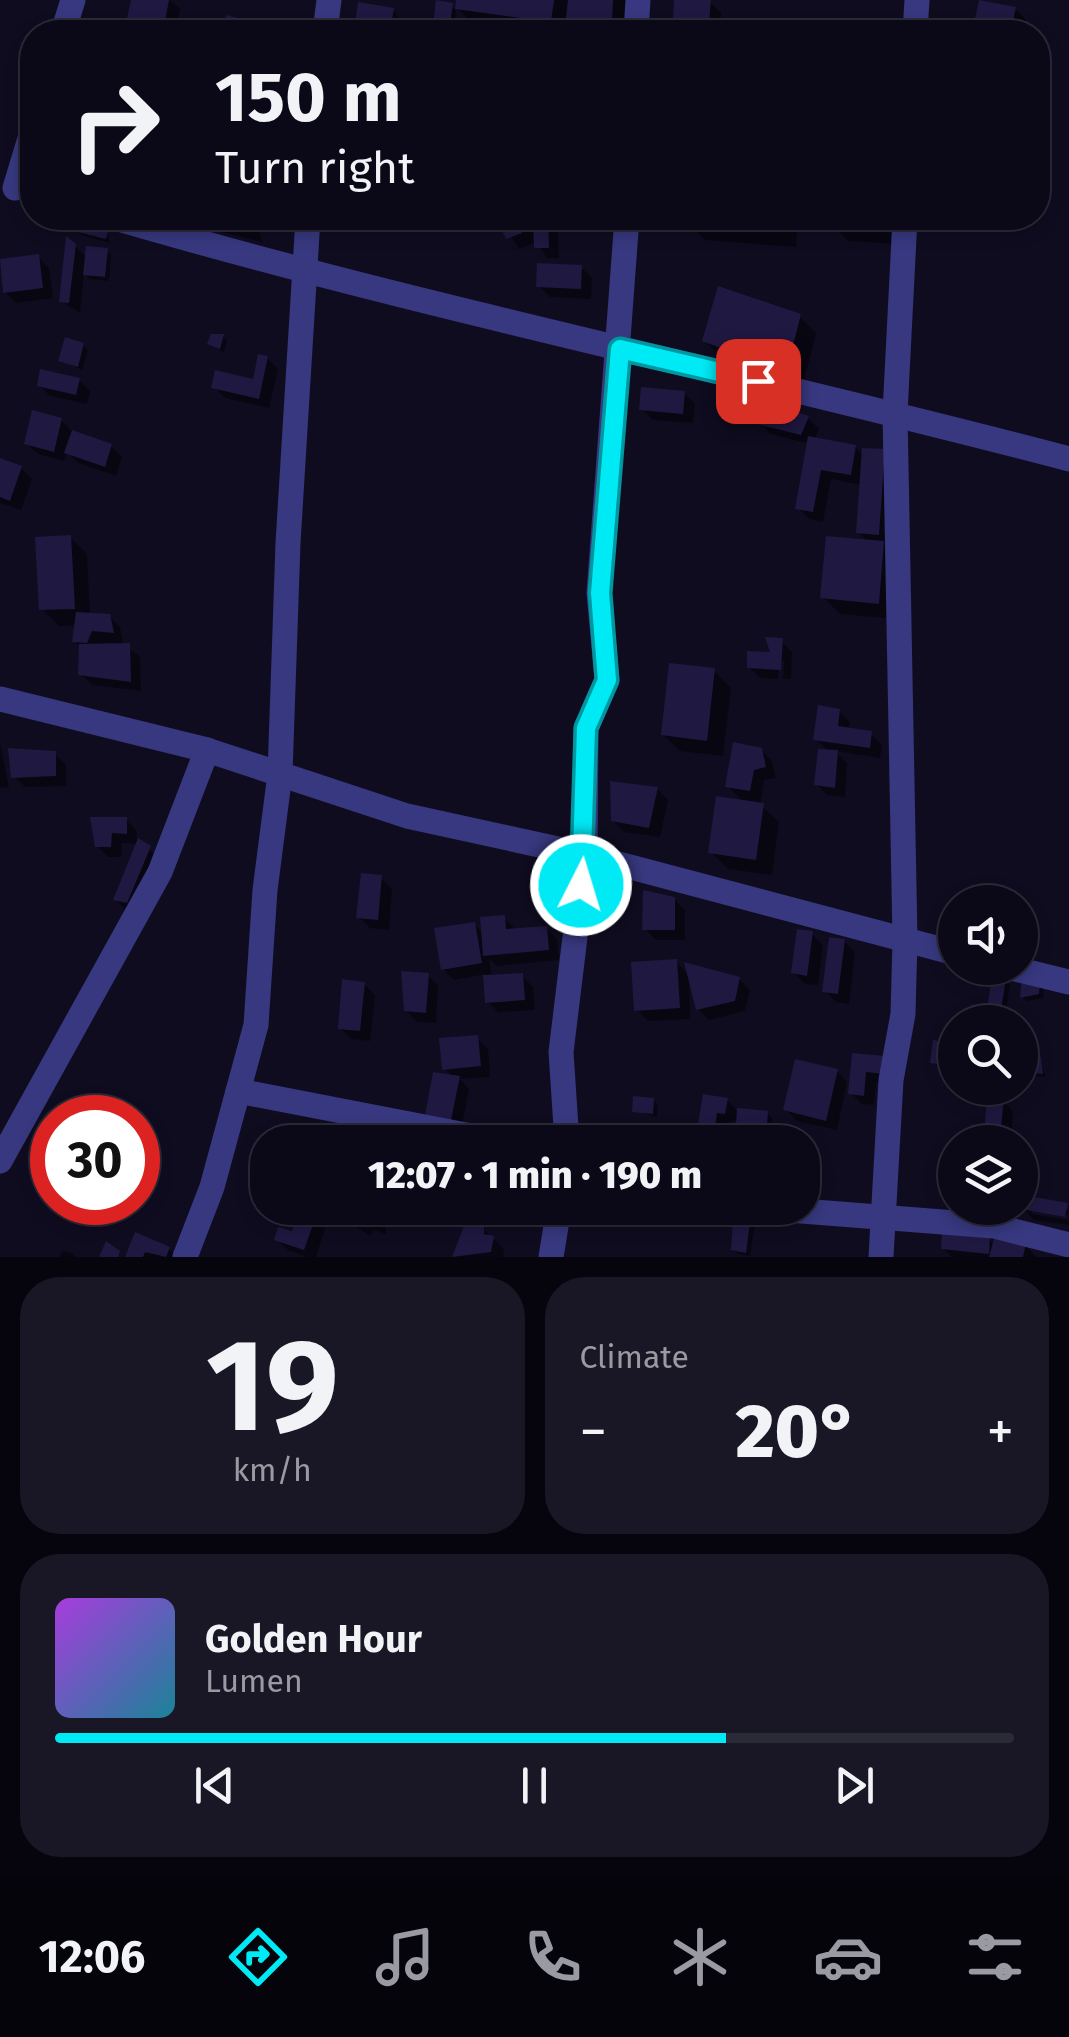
<!DOCTYPE html>
<meta charset="utf-8">
<style>
:root{--surface:#0b0918;--page:#191725;--text:#f1f3f6;--muted:#9a9aa2;--line:#2b2a37;--accent:#00eaf6}
body{margin:0;font-family:"Fira Sans",sans-serif;background:var(--page);color:var(--text);height:100vh;display:flex;flex-direction:column;font-size:38px;white-space:nowrap}
*{box-sizing:border-box;margin:0}
p{font-size:32px;color:var(--muted)}
.icon{flex:none;width:55px;height:55px;fill:none;stroke:currentColor;stroke-width:2;stroke-linecap:round;stroke-linejoin:round}
.map{position:relative;height:1257px;overflow:hidden}
.drawer{display:flex;flex-direction:column;gap:20px;padding:20px;background:#06050d;flex:1}
.drawer>*{flex:none}
.guide{position:absolute;left:20px;top:20px;width:1030px;height:210px;border-radius:40px;box-shadow:0 5px 15px #0003,0 0 0 2px var(--line);background:#0b0918;color:var(--text);overflow:hidden}
.fabs{position:absolute;left:938px;top:885px;display:grid;gap:20px}
.fabs a{display:grid;place-items:center;width:100px;height:100px;border-radius:50%;background:var(--surface);box-shadow:0 5px 15px #0003,0 0 0 2px var(--line);font-size:50px}
.speed{position:absolute;left:30px;top:1095px;display:flex;gap:20px;font-size:50px;font-weight:700;text-align:center}
.speed>*{display:grid;place-content:center;width:130px;height:130px;border-radius:50%;background:var(--surface);box-shadow:0 5px 15px #0003,0 0 0 2px var(--line);line-height:1}
.speed .limit{border:15px solid #d22;background:#fff;color:#111}
.pin{position:absolute;display:grid;place-items:center;width:85px;height:85px;color:#fff;margin:-42px;border-radius:20px;box-shadow:0 5px 15px #0006}
.me{position:absolute;width:110px;margin:-55px;rotate:5deg;stroke-linejoin:round;filter:drop-shadow(0 0 8px #0008)}
.turn{display:flex;align-items:center;gap:35px;height:210px;padding:0 30px;font-size:45px}
.turn .icon{width:130px;height:130px;stroke-width:2.5}
.turn b{display:block;font-size:70px;line-height:85px}
.big{font-size:75px;font-weight:800;line-height:1.1}
.drawer .tile{flex:1;display:flex;flex-direction:column;justify-content:center;gap:15px;min-width:0;padding:0 35px;border-radius:40px;background:var(--page)}
.drawer .dial{align-items:center;gap:0}
.dial b{font-size:130px;line-height:1}
.song{display:flex;align-items:center;gap:30px}
.cover{width:120px;height:120px;border-radius:15px;background:linear-gradient(135deg,hsl(280 70% 55%),hsl(190 70% 35%))}
.played{height:10px;border-radius:5px;background:linear-gradient(90deg,var(--accent) 70%,var(--line) 70%)}
.keys{display:flex;justify-content:space-around;direction:ltr}
.heat{display:flex;justify-content:space-between;align-items:center;font-size:55px;direction:ltr}
.drawer .tiles{flex:1;display:grid;gap:20px;grid-template-columns:1fr 1fr}
.tile:last-child{grid-column:span 2}
.trip{position:absolute;left:250px;top:1125px;width:570px;height:100px;border-radius:40px;background:var(--surface);box-shadow:0 5px 15px #0003,0 0 0 2px var(--line);font-weight:800;line-height:100px;text-align:center}
.tab-bar{display:flex;height:160px;justify-content:space-around;align-items:center;background:#04040a;color:var(--muted)}
.tab-bar .icon{width:70px;height:70px}
.tab-bar .on{color:var(--accent)}
.tab-bar b{font-size:45px;color:var(--text)}
.map>svg:first-child{display:block}
.shadow{fill:#0007}
.building{fill:#1f1841}
.lines{fill:none;stroke-linecap:round;stroke-linejoin:round}
.minor{stroke:#37387f;stroke-width:25}
.route-casing{stroke:#0098a0;stroke-width:25}
.route{stroke:#00eaf6;stroke-width:18}
</style>
<div class="map">
<svg width="1069" height="1257" viewBox="0 0 1069 1257">
<rect width="100%" height="100%" fill="#0f0c20"/>
<g class="shadow">
<path d="M133 0H170L180 9 175 32H127Z"/>
<path d="M458 0H631L628 32H584L570 18 568 32 474 25 457 8Z"/>
<path d="M677 0 710 2 721 13 720 32 686 30 675 19Z"/>
<path d="M438 3 456 10 454 32H435Z"/>
<path d="M361 5 392 10 403 21 402 32H356Z"/>
<path d="M1015 9 1026 20 1023 32H987L977 23Z"/>
<path d="M191 218H256L262 242 201 227Z"/>
<path d="M499 218H557L559 258H547L536 242 519 249Z"/>
<path d="M688 218H798L796 247 705 240 688 223Z"/>
<path d="M832 218H898L897 244 848 241 831 224Z"/>
<path d="M76 230 107 232 110 243 81 235Z"/>
<path d="M75 246 87 258 106 251 111 255 109 281 90 279 84 273 80 313 61 301Z"/>
<path d="M38 257 49 268 53 298 16 303 5 292Z"/>
<path d="M581 267 592 278 591 299 550 297 539 286Z"/>
<path d="M799 316 816 333 802 388 722 358 705 341Z"/>
<path d="M223 337 227 341 224 352 210 344Z"/>
<path d="M83 345 88 350 82 370 61 360Z"/>
<path d="M267 358 278 369 269 408 225 398 214 387 254 382Z"/>
<path d="M79 380 90 391 87 404 50 396 39 385Z"/>
<path d="M684 393 695 404 693 423 653 420 642 409Z"/>
<path d="M808 418 819 429 814 440 855 447 864 456 894 463 895 619 840 614 823 597 868 542 859 532 862 485 831 479 823 522 809 519 798 508 810 444 771 434 760 423Z"/>
<path d="M61 420 72 431 111 446 122 457 116 476 78 463 67 452 64 461 38 454 27 444Z"/>
<path d="M0 461 21 468 32 479 21 510 0 503Z"/>
<path d="M70 537 87 554 90 615 109 616 120 627 123 645 140 656 141 691 92 685 81 674V648L74 641 76 625 59 626 42 609Z"/>
<path d="M781 641 792 652 791 679H783L784 661H779L778 679 760 678 749 667 773 654Z"/>
<path d="M714 671 731 688 723 756 680 751 663 735Z"/>
<path d="M839 711 850 722 849 730 871 734 882 745 880 758 835 751 847 763 845 797 827 795 816 784 829 752 816 739Z"/>
<path d="M0 742 9 788 0 787Z"/>
<path d="M761 750 772 761 776 778 764 780 760 805 779 822 772 875 728 869 711 852 744 803 728 786Z"/>
<path d="M55 754 66 765V786L25 787 14 776Z"/>
<path d="M657 789 668 800 660 837 624 832 613 820Z"/>
<path d="M125 819 136 830 137 840 161 859 126 911 116 900 138 844 122 843 121 857H108L97 846Z"/>
<path d="M381 878 392 889 389 930 370 928 359 917Z"/>
<path d="M674 899 685 910V940H656L645 929Z"/>
<path d="M504 918 515 929 546 928 557 939 559 960 497 966 489 958 492 977 522 976 533 987 535 1010 498 1012 487 1001 485 974 454 980 443 969 474 924 484 934Z"/>
<path d="M812 934 823 945 818 985 805 984 794 973Z"/>
<path d="M844 941 855 952 849 1004 836 1002 825 991Z"/>
<path d="M676 962 689 975 690 1019 648 1021 637 1010Z"/>
<path d="M428 975 438 986 436 1023 417 1022 406 1010Z"/>
<path d="M739 979 750 990 745 1011 709 1020 698 1009Z"/>
<path d="M1005 980 1010 985 1005 1015 994 1014 990 1009Z"/>
<path d="M1024 980 1044 986 1043 998 1027 1001 1022 997Z"/>
<path d="M364 984 375 995 370 1041 351 1039 340 1028Z"/>
<path d="M477 1038 488 1049 490 1077 460 1079 469 1089 460 1135 438 1131 453 1077 444 1068Z"/>
<path d="M955 1046V1074L944 1073 933 1062Z"/>
<path d="M854 1056 884 1059 894 1083 876 1082 874 1105 862 1104 851 1093Z"/>
<path d="M1020 1057 1040 1060 1046 1077 1020 1075Z"/>
<path d="M837 1071 847 1082 837 1130 797 1121 786 1110Z"/>
<path d="M705 1097 727 1100 737 1110 767 1113 772 1118 771 1130 743 1128 736 1120 728 1123 725 1142H698Z"/>
<path d="M653 1100 658 1105 657 1117 635 1111Z"/>
<path d="M1002 1100 1013 1111 1011 1142H993L986 1136Z"/>
<path d="M1066 1205 1069 1215 1032 1209V1214L1069 1220V1225L1034 1220 1023 1208Z"/>
<path d="M280 1208H397L398 1209 395 1223 385 1221 386 1234 374 1230 370 1236 333 1212 314 1218 325 1229 316 1257H307L288 1250 277 1239 294 1235 298 1223 293 1225Z"/>
<path d="M751 1218 755 1223 750 1256 738 1254 733 1249 735 1222Z"/>
<path d="M465 1228 483 1229 504 1249 503 1257H455Z"/>
<path d="M136 1235 169 1249 177 1257H127Z"/>
<path d="M989 1240 995 1245H1025L1036 1257H952L943 1248Z"/>
<path d="M62 1251 71 1252 75 1257H60Z"/>
</g>
<g class="building">
<path d="M131 0H169L163 32H124Z"/>
<path d="M436 0 453 3 449 32H432Z"/>
<path d="M456 0H554L551 22 455 9Z"/>
<path d="M568 0H613L612 22 566 18Z"/>
<path d="M674 0H711L709 23 673 20Z"/>
<path d="M979 0 1016 7 1011 31 974 24Z"/>
<path d="M358 2 394 8 390 32H354Z"/>
<path d="M226 15 273 27 272 32H222Z"/>
<path d="M214 218H245L247 227 213 219Z"/>
<path d="M496 218H521L522 233 506 239Z"/>
<path d="M533 218H548L549 248H534Z"/>
<path d="M686 218H781L780 231 685 224Z"/>
<path d="M829 218H881V229L829 225Z"/>
<path d="M76 221 108 230 106 239 73 231Z"/>
<path d="M66 236 76 244 69 303 59 302Z"/>
<path d="M86 246 108 248 105 277 83 275Z"/>
<path d="M39 254 43 288 3 293 0 259Z"/>
<path d="M537 263 582 265 581 289 536 287Z"/>
<path d="M718 286 801 314 786 373 702 341Z"/>
<path d="M211 334H224L220 349 207 344Z"/>
<path d="M65 337 84 343 78 367 58 361Z"/>
<path d="M258 354 268 356 259 399 211 388 215 370 253 379Z"/>
<path d="M40 369 80 378 76 395 37 386Z"/>
<path d="M641 387 685 391 683 414 639 410Z"/>
<path d="M765 402 809 416 801 435 757 424Z"/>
<path d="M32 410 62 418 54 452 24 444Z"/>
<path d="M72 430 112 444 105 467 64 453Z"/>
<path d="M808 436 856 445 851 475 821 470 813 512 795 509Z"/>
<path d="M862 448 885 449 879 535 856 533Z"/>
<path d="M0 458 22 466 10 501 0 497Z"/>
<path d="M71 535 75 609 39 610 35 537Z"/>
<path d="M826 536 884 541 879 604 820 598Z"/>
<path d="M76 612 110 614 114 633 92 631 87 643 72 642Z"/>
<path d="M765 637 783 638 781 670 747 668V651L770 652Z"/>
<path d="M130 643 131 682 78 675 79 644Z"/>
<path d="M669 663 715 668 707 741 661 735Z"/>
<path d="M818 705 840 709 838 726 872 731 870 748 813 740Z"/>
<path d="M733 742 762 748 766 767 754 770 750 791 725 787Z"/>
<path d="M8 748 56 751V776L11 778Z"/>
<path d="M818 749 838 750 835 788 814 785Z"/>
<path d="M610 781 658 787 649 828 611 821Z"/>
<path d="M716 796 764 803 756 860 708 853Z"/>
<path d="M90 817H127V834L112 833 111 847H95Z"/>
<path d="M138 838 151 846 127 903 113 900Z"/>
<path d="M361 873 382 875 378 920 356 918Z"/>
<path d="M643 890 675 897V930H642Z"/>
<path d="M505 915 506 929 547 926 549 950 483 956 480 917Z"/>
<path d="M475 922 482 963 441 970 434 928Z"/>
<path d="M797 929 813 931 807 976 791 973Z"/>
<path d="M829 937 845 939 838 994 822 992Z"/>
<path d="M677 959 680 1008 634 1011 631 962Z"/>
<path d="M684 962 740 977 735 1001 696 1010Z"/>
<path d="M401 971 429 973 426 1013 404 1011Z"/>
<path d="M523 973 525 1000 485 1003 483 975Z"/>
<path d="M992 975 1006 978 1001 1011 987 1010Z"/>
<path d="M1022 977 1040 979 1039 994 1020 998Z"/>
<path d="M342 979 365 982 360 1031 338 1029Z"/>
<path d="M478 1035 481 1066 442 1070 439 1038Z"/>
<path d="M933 1040 955 1044V1066L930 1063Z"/>
<path d="M852 1053 885 1056 884 1074 866 1072 864 1096 848 1094Z"/>
<path d="M1020 1055 1041 1057 1043 1074 1020 1072Z"/>
<path d="M795 1059 838 1069 826 1121 783 1110Z"/>
<path d="M433 1072 460 1076 450 1125 424 1121Z"/>
<path d="M703 1094 728 1098 725 1114 717 1113 713 1142H695Z"/>
<path d="M633 1096 654 1098 653 1114 632 1112Z"/>
<path d="M987 1096 1004 1098 1000 1138 984 1136Z"/>
<path d="M737 1108 768 1111 767 1127 736 1124Z"/>
<path d="M1023 1195 1068 1203 1065 1217 1021 1209Z"/>
<path d="M329 1208H386L385 1213 375 1211 376 1225 363 1221 358 1227Z"/>
<path d="M300 1211 316 1216 304 1250 274 1240 278 1227 292 1231Z"/>
<path d="M751 1215 746 1253 731 1250 733 1221Z"/>
<path d="M464 1226 484 1227V1234L494 1236 491 1252 452 1257Z"/>
<path d="M135 1232 170 1247 166 1257 145 1252 143 1257H125Z"/>
<path d="M942 1233 990 1237 989 1254 941 1249Z"/>
<path d="M995 1235 1026 1243 1023 1257H989Z"/>
<path d="M106 1241 120 1251 118 1257H99Z"/>
</g>
<g class="lines">
<g class="minor">
<path d="M63 32 73 0"/>
<path d="M325 32 329 0"/>
<path d="M636 32 638 0"/>
<path d="M915 32 917 0"/>
<path d="M15 188 32 132"/>
<path d="M115 218C430 310 752 375 1069 459"/>
<path d="M0 699 207 750 407 816 585 855 955 953"/>
<path d="M1011 968 1069 982"/>
<path d="M238 1091 502 1142"/>
<path d="M567 1142 561 1052 585 855 586 728 607 680 599 593 627 218"/>
<path d="M0 1161 160 872 207 750"/>
<path d="M763 1208 994 1226 1069 1245"/>
<path d="M185 1257 212 1187 256 1025 265 890 280 774 288 543 308 218"/>
<path d="M551 1257 559 1208"/>
<path d="M881 1257 891 1080 903 1014 905 940 895 413 905 218"/>
</g>
</g>
<g class="lines">
<defs>
<path id="route" d="M581 885 586 728 607 680 600 593 620 349 758 381"/>
</defs>
<use href="#route" class="route-casing"/>
<use href="#route" class="route"/>
</g>
</svg>
<div class="fabs">
<a><svg class="icon" aria-label="sound" viewBox="0 0 24 24"><path d="M4 9h4l5-4v14l-5-4H4zM17 9q2 3 0 6"/></svg></a>
<a><svg class="icon" aria-label="search" viewBox="0 0 24 24"><circle cx="10" cy="10" r="6"/><path d="M15 15l6 6"/></svg></a>
<a><svg class="icon" aria-label="layers" viewBox="0 0 24 24"><path d="M12 4l9 5-9 5-9-5zM3 14l9 5 9-5"/></svg></a>
</div>
<div class="speed"><div class="limit">30</div></div>
<div class="pin" style="left:758px;top:381px;background:#d93025"><svg class="icon" aria-label="arrive" viewBox="0 0 24 24"><path d="M6 21V4h12l-3 4 3 4H6"/></svg></div>
<svg class="me" style="left:581px;top:885px" viewBox="-20 -20 40 40"><circle r="17" fill="#00eaf6" stroke="#fff" stroke-width="3"/><path d="M0-11L8 9 0 5-8 9z" fill="#fff"/></svg>
<div class="trip">12:07 · 1 min · 190 m</div>
<div class="guide">
<div class="turn"><svg class="icon" aria-label="right" viewBox="0 0 24 24"><path d="M7 20v-9h11M14 6l5 5-5 5"/></svg><div><b>150 m</b>Turn right</div></div>
</div>
</div>
<section class="drawer">
<div class="tiles">
<div class="tile dial"><b>19</b><p>km/h</p></div>
<div class="tile"><p>Climate</p>
<div class="heat"><a>−</a><b class="big">20°</b><a>+</a></div>
</div>
<div class="tile">
<div class="song"><i class="cover"></i><div><b>Golden Hour</b><p>Lumen</p></div></div>
<div class="played"></div>
<div class="keys"><svg class="icon" aria-label="previous" viewBox="0 0 24 24"><path d="M18 5L8 12l10 7zM5 5v14"/></svg><svg class="icon" aria-label="pause" viewBox="0 0 24 24"><path d="M8 5v14M16 5v14"/></svg><svg class="icon" aria-label="next" viewBox="0 0 24 24"><path d="M6 5l10 7-10 7zM19 5v14"/></svg></div>
</div>
</div>
</section>
<nav class="tab-bar">
<b>12:06</b>
<svg class="icon on" aria-label="directions" viewBox="0 0 24 24"><path d="M12 3l9 9-9 9-9-9zM9 14v-3h6M13 9l2 2-2 2"/></svg>
<svg class="icon" aria-label="music" viewBox="0 0 24 24"><path d="M9 18V5l10-2v13"/><circle cx="6" cy="18" r="3"/><circle cx="16" cy="16" r="3"/></svg>
<svg class="icon" aria-label="phone" viewBox="0 0 24 24"><path d="M5 4h4l2 5-3 2q2 4 5 5l2-3 5 2v4C11 20 4 13 5 4z"/></svg>
<svg class="icon" aria-label="climate" viewBox="0 0 24 24"><path d="M12 3v18M4 7l16 10M4 17L20 7"/></svg>
<svg class="icon" aria-label="car" viewBox="0 0 24 24"><path d="M5 17H2v-5l4-1 3-4h7l3 4 3 1v5h-3M9 17h6M6 11h13"/><circle cx="7" cy="17" r="2"/><circle cx="17" cy="17" r="2"/></svg>
<svg class="icon" aria-label="filters" viewBox="0 0 24 24"><path d="M4 7h16M4 17h16"/><circle cx="9" cy="7" r="2"/><circle cx="15" cy="17" r="2"/></svg>
</nav>
